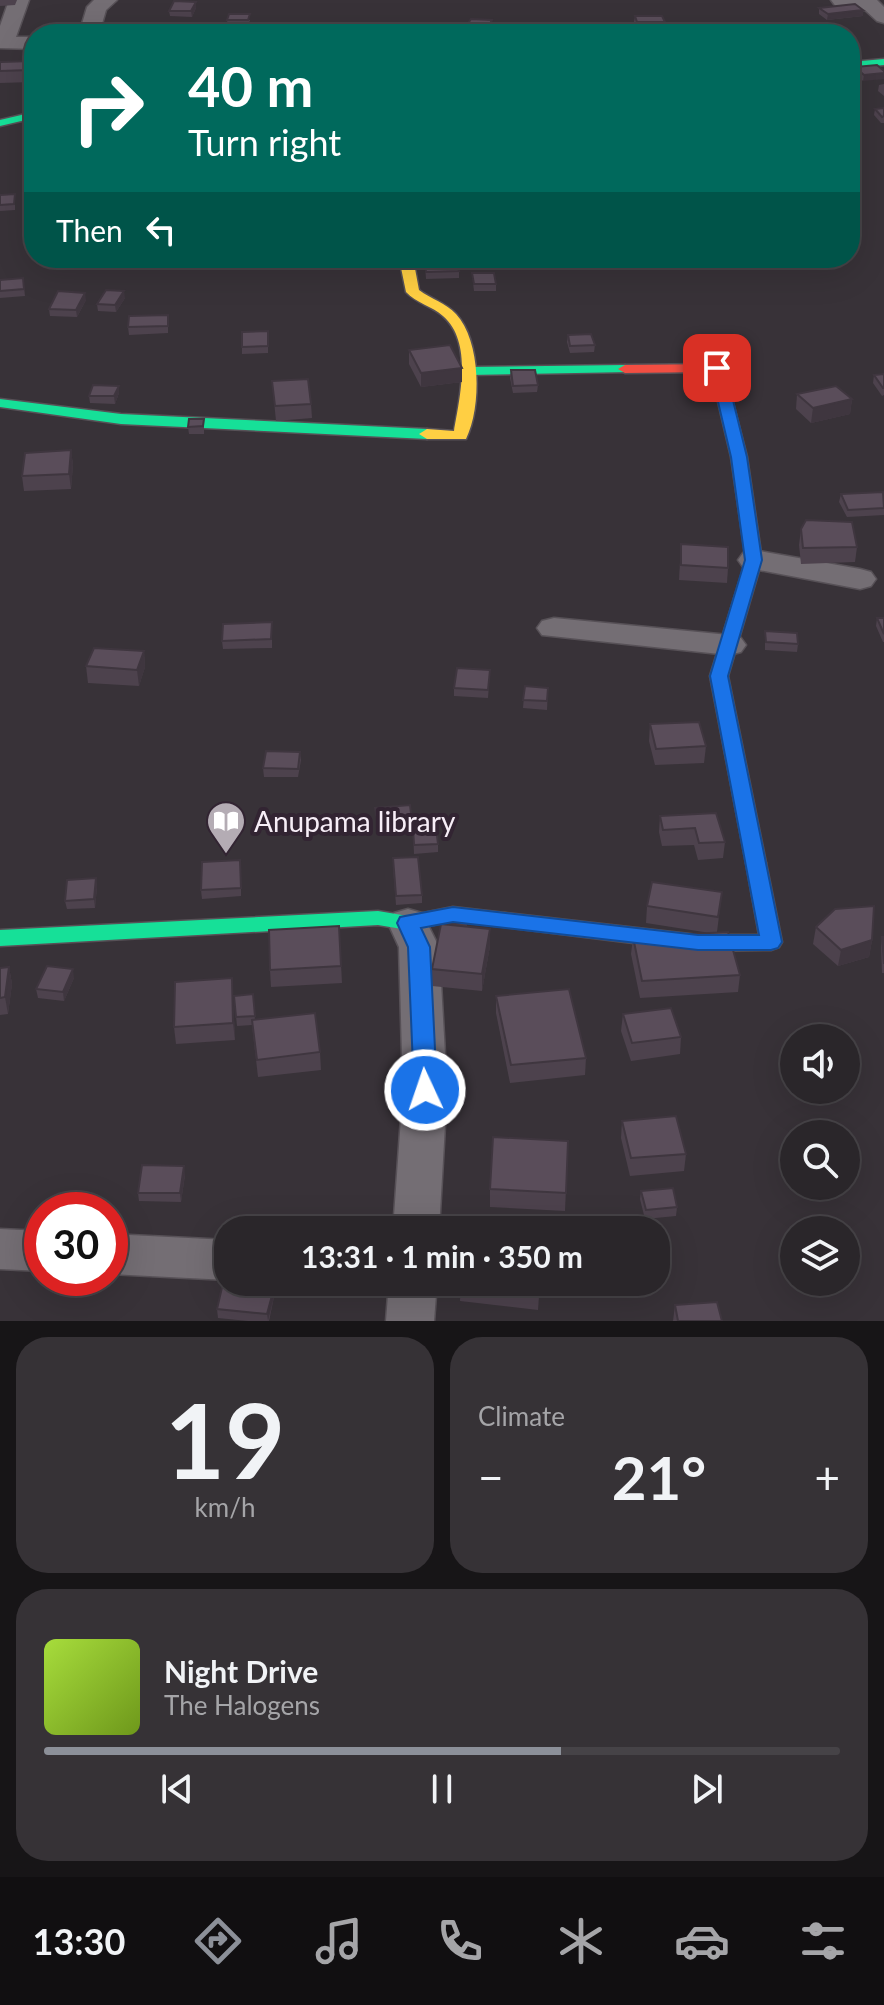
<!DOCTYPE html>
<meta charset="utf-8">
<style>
:root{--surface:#2a262a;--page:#363236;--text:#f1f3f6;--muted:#a5a5a8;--line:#464347;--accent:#8c9099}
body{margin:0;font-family:Lato,sans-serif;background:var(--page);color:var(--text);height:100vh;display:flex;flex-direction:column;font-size:30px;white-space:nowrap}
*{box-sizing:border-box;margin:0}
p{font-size:26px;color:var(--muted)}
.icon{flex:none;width:44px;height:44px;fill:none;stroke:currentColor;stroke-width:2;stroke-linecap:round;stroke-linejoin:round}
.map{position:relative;height:1321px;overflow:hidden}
.side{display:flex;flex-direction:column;gap:16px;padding:16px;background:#171517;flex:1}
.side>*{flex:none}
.guide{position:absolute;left:24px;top:24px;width:836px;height:244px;border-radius:32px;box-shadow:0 8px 32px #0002,0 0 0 2px var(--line);background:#00695c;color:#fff;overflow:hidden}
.fabs{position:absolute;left:780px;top:1024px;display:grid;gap:16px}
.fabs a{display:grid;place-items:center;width:80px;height:80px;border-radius:50%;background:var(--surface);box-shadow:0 8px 32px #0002,0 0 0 2px var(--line);font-size:40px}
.speed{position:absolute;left:24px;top:1192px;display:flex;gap:16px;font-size:40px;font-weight:700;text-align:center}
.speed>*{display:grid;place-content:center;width:104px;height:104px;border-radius:50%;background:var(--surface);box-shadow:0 8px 32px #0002,0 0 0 2px var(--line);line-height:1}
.speed .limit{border:12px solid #d22;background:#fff;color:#111}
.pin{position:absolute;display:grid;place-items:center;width:68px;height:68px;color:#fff;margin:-34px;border-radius:16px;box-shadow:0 4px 12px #0006}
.me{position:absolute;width:88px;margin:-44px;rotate:357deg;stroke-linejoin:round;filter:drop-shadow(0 0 6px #0008)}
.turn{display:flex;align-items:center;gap:28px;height:168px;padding:0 32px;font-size:36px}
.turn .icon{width:104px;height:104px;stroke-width:2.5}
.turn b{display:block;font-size:56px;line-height:68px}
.then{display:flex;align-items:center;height:76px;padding:0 32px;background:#0003;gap:16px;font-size:30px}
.big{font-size:60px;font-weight:700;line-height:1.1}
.side .card{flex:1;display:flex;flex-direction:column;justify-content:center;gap:12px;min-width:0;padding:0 28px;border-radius:32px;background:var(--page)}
.side .dial{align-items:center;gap:0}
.dial b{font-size:104px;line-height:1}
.song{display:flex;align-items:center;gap:24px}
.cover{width:96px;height:96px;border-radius:12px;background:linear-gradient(135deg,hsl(80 70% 55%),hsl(80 70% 35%))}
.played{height:8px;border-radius:4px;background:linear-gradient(90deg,var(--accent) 65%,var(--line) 65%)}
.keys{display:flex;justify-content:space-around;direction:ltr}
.heat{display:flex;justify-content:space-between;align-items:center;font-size:44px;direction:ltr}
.side .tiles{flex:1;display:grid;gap:16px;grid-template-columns:1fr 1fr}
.card:last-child{grid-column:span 2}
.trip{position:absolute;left:214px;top:1216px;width:456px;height:80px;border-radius:32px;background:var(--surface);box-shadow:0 8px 32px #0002,0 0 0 2px var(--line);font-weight:700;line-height:80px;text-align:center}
.tabs{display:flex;height:128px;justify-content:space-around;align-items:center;background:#110f11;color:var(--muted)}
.tabs .icon{width:56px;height:56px}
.tabs .active{color:var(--accent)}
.tabs b{font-size:36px;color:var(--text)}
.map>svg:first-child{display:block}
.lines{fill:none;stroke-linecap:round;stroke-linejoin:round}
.street-casing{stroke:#575157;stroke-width:3}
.fast-casing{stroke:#575157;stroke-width:3}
.slow-casing{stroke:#575157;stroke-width:3}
.jam-casing{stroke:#575157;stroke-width:3}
.street{fill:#746e74;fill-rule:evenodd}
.fast{fill:#16e098;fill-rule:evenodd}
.slow{fill:#ffcf43;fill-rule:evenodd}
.jam{fill:#f24e42;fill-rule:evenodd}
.wall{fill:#4d424d}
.shaded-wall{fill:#3f363f}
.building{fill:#5a4d5a;stroke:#3f363f;stroke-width:2}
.route{fill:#1a73e8;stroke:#114b97;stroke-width:2}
.labels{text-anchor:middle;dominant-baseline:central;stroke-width:8;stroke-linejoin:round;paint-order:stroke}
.poi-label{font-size:28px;fill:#f7eef7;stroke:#322432;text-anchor:start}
</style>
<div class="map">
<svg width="884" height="1321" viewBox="0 0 884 1321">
<rect width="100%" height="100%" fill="#383238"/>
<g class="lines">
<defs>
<g id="street">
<path d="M9 0H29L16 37H34V49L0 48V26Z"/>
<path d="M94 0H117L106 10 99 34H79L87 7Z"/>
<path d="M831 0H877L884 7V23L877 21 865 10 837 8Z"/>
<path d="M754 550 860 569 871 572 876 579 871 586 860 589 743 567 738 560 743 553Z"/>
<path d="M554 618 729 635 741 638 746 645 741 652 729 655 542 635 537 628 542 621Z"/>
<path d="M408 909 422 913 439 947 447 1090 439 1230H393L403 1090 399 947 388 923 394 913Z"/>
<path d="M0 1229 42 1231V1271L0 1269Z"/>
<path d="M110 1234 228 1240V1280L110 1274Z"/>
<path d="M389 1282H437L434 1321H386Z"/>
</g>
<g id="fast">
<path d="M884 59V65L850 68V62Z"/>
<path d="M34 112V118L0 126V120Z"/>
<path d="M625 365 632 369 630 372 469 375 462 371 469 367Z"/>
<path d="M0 399 121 414 427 429 435 434 427 439 121 424 0 407Z"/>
<path d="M453 907 505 913 512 915 516 920 512 925 505 927 453 921 408 930 378 925 0 946V930L378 911 408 916Z"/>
</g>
<g id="slow">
<path d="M399 258H413L419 290C431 299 446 303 456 314 481 341 482 407 466 439H427L419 434 427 429 454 431C460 397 473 342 443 316 432 306 416 303 406 292Z"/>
<path d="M756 856 763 858 766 863 782 942 779 947 771 950 698 951 505 927 498 925 494 920 498 915 505 913 698 935H759L746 863 749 858Z"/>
</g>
<path id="jam" d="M717 364 724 368 747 457 762 560 728 676 766 863 763 868H749L746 863 710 676 746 560 731 457 711 372 625 373 618 369 625 365Z"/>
</defs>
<use href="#street" class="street-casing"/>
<use href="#fast" class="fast-casing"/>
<use href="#slow" class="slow-casing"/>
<use href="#jam" class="jam-casing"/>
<use href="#street" class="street"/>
<use href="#fast" class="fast"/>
<use href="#slow" class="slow"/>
<use href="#jam" class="jam"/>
</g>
<g class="wall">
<path d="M0 0H17L15 5 0 6Z"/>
<path d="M196 2V8L192 17 170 16 169 11Z"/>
<path d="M819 8 863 10V16L827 20 819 14Z"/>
<path d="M635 16 665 22V28H637L634 22Z"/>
<path d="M227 20H250L248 26H228Z"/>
<path d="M467 25 491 26 489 32 467 31Z"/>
<path d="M32 61 34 73 32 82 0 83V62Z"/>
<path d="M877 65 863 81 855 73V67Z"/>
<path d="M884 84V96L878 91 879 85Z"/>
<path d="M884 108V123H881L874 115 875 109Z"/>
<path d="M34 157V171H30L29 165Z"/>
<path d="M15 194V210L0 211V195Z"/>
<path d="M425 265 459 271V278L426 279Z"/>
<path d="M472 273 496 284V291H474Z"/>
<path d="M23 278 25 296 0 298V280Z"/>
<path d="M125 298 116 312 98 311 97 304Z"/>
<path d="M86 300 77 317 50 316 49 309Z"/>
<path d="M168 315V333L129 335 128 327Z"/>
<path d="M268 331V353L242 354V332Z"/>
<path d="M568 335 595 345 594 352 570 353 567 342Z"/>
<path d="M409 350 462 368V382L421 387 409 364Z"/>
<path d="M511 370 538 385 537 392 513 393 510 378Z"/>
<path d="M884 374V395L882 396 873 383 874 375Z"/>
<path d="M272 381 311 404 312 418 276 421Z"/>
<path d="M119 393 115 404 90 403 89 396Z"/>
<path d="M797 394 852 399 850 414 811 423 796 409Z"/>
<path d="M204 419V434H189L188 427Z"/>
<path d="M71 450 73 465 71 489 24 491 22 476Z"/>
<path d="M841 494H884V515L847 517 839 502Z"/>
<path d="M801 529 857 547 855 562 801 564 799 545Z"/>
<path d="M681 544 728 568 727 583 679 580Z"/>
<path d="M877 618H884V642H883L876 626Z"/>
<path d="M272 630V648L223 649 222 641Z"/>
<path d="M765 631 798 644 797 652 765 650Z"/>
<path d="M144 651 145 667 139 686 88 683 86 666Z"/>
<path d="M490 670 488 698 454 696V688Z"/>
<path d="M525 686 548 688 547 710 523 708Z"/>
<path d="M650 724 706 746 704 763 655 765 649 741Z"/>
<path d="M300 752 301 760 298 777H264L263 768Z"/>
<path d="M375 808 412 822 413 831 378 834Z"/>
<path d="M716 813 725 842 723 858 698 860 694 845 662 846 659 832 660 816Z"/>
<path d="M413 828 438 844V852L414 854Z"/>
<path d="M393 867 422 895V903L396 905Z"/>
<path d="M241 868V896L202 899 201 890Z"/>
<path d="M96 878 97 887 95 908 67 909 65 901Z"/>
<path d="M722 892 717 932 740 975 738 992 640 998 631 954 633 937 710 933 646 923 647 906Z"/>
<path d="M466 912 467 926 490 946 482 991 432 986V969L441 925Z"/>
<path d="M339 926 342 983 271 987 270 970Z"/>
<path d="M816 927 872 940 869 957 838 966 813 944Z"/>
<path d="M882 937H884V973H882L881 946Z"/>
<path d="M9 967 12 984 8 1014 0 1015V968Z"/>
<path d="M74 978 64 1001 38 998 36 989Z"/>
<path d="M232 978 235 1040 176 1044 174 1027Z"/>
<path d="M253 994 255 1020 320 1052 321 1070 258 1077 252 1025 237 1026 234 996Z"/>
<path d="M496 996 586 1058 585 1075 510 1083 496 1013Z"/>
<path d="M623 1014 681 1037 680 1054 631 1061 621 1031Z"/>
<path d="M622 1121 686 1154 684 1171 630 1176 621 1138Z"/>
<path d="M568 1141 565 1211 490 1207V1189Z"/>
<path d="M185 1175 181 1202 139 1201 138 1193Z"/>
<path d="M641 1191 677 1207 676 1216 645 1219 640 1199Z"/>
<path d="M461 1282H540L538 1310 460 1301Z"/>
<path d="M274 1288V1297L269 1321H248L218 1318 217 1309Z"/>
<path d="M675 1305 722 1321H673Z"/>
</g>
<g class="shaded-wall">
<path d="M196 2V8L192 17 191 11Z"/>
<path d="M863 10V16L827 20 828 14Z"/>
<path d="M32 61 34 73 32 82 30 70Z"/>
<path d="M884 73V79L863 81 864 75Z"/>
<path d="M124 291 125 298 116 312 115 305Z"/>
<path d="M85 293 86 300 77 317 76 310Z"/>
<path d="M462 368V382L421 387V373Z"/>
<path d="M119 386V393L115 404 114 396Z"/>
<path d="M852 399 850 414 811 423 813 408Z"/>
<path d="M71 450 73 465 71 489 69 474Z"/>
<path d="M144 651 145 667 139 686 137 670Z"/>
<path d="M96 878 97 887 95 908 94 899Z"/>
<path d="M490 929V946L482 991V974Z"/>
<path d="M872 940 869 957 838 966 841 950Z"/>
<path d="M9 967 12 984 8 1014 5 997Z"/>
<path d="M73 969 74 978 64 1001 63 992Z"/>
<path d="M232 978 233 995 235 1040 233 1023Z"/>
<path d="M184 1166 185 1175 181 1202 180 1193Z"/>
<path d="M274 1288V1297L268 1321 267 1314Z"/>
</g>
<g class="building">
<path d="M174 1 196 2 191 11H169Z"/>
<path d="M855 4 863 10 828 14 819 8Z"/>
<path d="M229 14H250L248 20H227Z"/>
<path d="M635 16H662L665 22H637Z"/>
<path d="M471 19 492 20 489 26 467 25Z"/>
<path d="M67 26 88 27 82 34H61Z"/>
<path d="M32 61 30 70 0 71V62Z"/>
<path d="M877 65 884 71V73L864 75 855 67Z"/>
<path d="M884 108V116L882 117 875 109Z"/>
<path d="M32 157H34V165H29Z"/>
<path d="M15 194 14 204 0 205V195Z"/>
<rect x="30" y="195" width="4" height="13"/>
<path d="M457 264 459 271 426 272 425 265Z"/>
<path d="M472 273H494L496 284H474Z"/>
<path d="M23 278 24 289 0 291V280Z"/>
<path d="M106 290 124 291 115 305 97 304Z"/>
<path d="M58 291 85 293 76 310 49 309Z"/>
<path d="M168 315V326L128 327 129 316Z"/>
<path d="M268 331V346L242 347V332Z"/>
<path d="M591 334 595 345 570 346 568 335Z"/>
<path d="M450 345 462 368 421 373 409 350Z"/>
<path d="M511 370H535L538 385 513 386Z"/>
<path d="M884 374V388H883L874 375Z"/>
<path d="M308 379 311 404 275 406 272 381Z"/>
<path d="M93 385 119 386 114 396H89Z"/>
<path d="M836 386 852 399 813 408 797 394Z"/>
<path d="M189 419H204L203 426 188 427Z"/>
<path d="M71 450 69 474 22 476 25 453Z"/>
<path d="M883 492 884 508 848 510 841 494Z"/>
<path d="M806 520 852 522 857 547 803 548 801 529Z"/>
<path d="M681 544 728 547V568L681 565Z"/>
<path d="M877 618H884V634Z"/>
<path d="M272 622 271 639 222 641 223 624Z"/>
<path d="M765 631 797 633 798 644 766 642Z"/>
<path d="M94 648 144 651 137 670 86 666Z"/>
<path d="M457 668 490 670 488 690 454 688Z"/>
<path d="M525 686 548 688 547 701 523 700Z"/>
<path d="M699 722 706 746 656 749 650 724Z"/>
<path d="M266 751 300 752 298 769 263 768Z"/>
<path d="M410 805 412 822 378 825 375 808Z"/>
<path d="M716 813 725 842 699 843 695 828 663 830 660 816Z"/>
<path d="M436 827 438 844 414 845 413 828Z"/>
<path d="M418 857 422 895 396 896 393 858Z"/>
<path d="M240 860 241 888 201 890 202 862Z"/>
<path d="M96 878 94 899 65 901 67 880Z"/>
<path d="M652 882 722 892 718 917 647 906Z"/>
<path d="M874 906 872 940 841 950 816 927 835 909Z"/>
<path d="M466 912 467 923 441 924 440 913Z"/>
<path d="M441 924 490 929 482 974 432 969Z"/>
<path d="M339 926 341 966 270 970 269 930Z"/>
<path d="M728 932 740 975 642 981 633 937Z"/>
<path d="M882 937H884V964Z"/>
<path d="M47 966 73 969 63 992 36 989Z"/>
<path d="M9 967 5 997 0 998V968Z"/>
<path d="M232 978 233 1023 174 1027 175 982Z"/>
<path d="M569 989 586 1058 511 1065 496 996Z"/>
<path d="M253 994 255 1016 236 1017 234 996Z"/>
<path d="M671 1008 681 1037 632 1043 623 1014Z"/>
<path d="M315 1013 320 1052 257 1060 252 1020Z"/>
<path d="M676 1116 686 1154 631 1158 622 1121Z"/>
<path d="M493 1137 568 1141 566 1193 490 1189Z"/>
<path d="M142 1165 184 1166 180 1193H138Z"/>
<path d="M673 1188 677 1207 646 1210 641 1191Z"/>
<path d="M461 1282H540L539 1293 460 1284Z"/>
<path d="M223 1283 274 1288 267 1314 217 1309Z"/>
<path d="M717 1302 722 1321H678L675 1305Z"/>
</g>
<path class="route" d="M717 363 725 368 747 457 762 560 728 676 782 942 778 948 771 950H698L453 922 421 928 430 947 437 1090 433 1097 425 1099 417 1097 414 1090 408 947 397 923 400 917 453 907 698 935H759L710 676 745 560 731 457 710 368Z"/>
<defs>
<symbol id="library-pin" viewBox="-11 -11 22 30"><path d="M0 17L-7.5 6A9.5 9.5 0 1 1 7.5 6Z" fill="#b4acb4" stroke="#322432"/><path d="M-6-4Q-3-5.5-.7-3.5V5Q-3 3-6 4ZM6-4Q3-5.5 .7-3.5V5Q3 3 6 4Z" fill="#fff"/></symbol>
</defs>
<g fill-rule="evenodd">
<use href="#library-pin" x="204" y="799" width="44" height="60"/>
</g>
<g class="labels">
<g class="poi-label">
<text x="254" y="821">Anupama library</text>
</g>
</g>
</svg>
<div class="fabs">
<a><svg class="icon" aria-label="sound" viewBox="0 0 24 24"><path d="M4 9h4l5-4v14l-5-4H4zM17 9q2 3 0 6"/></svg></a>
<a><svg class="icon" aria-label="search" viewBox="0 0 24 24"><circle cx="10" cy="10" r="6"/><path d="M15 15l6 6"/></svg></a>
<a><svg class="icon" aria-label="layers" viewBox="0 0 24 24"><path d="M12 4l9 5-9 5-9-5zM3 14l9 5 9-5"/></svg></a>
</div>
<div class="speed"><div class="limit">30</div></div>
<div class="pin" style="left:717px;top:368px;background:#d93025"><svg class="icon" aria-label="arrive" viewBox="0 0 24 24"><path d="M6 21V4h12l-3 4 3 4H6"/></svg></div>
<svg class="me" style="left:425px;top:1090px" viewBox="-20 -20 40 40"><circle r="17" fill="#1a73e8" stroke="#fff" stroke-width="3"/><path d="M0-11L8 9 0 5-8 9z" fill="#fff"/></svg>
<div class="trip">13:31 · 1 min · 350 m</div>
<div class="guide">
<div class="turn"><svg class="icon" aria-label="right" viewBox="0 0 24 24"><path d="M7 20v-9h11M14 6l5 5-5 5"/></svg><div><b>40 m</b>Turn right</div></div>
<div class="then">Then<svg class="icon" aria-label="left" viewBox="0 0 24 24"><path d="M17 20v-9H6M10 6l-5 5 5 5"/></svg></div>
</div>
</div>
<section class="side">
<div class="tiles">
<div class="card dial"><b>19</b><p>km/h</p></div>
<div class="card"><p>Climate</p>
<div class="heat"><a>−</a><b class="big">21°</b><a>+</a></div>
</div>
<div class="card">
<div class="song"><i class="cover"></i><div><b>Night Drive</b><p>The Halogens</p></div></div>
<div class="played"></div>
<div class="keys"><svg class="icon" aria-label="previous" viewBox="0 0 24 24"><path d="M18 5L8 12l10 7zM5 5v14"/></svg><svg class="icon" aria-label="pause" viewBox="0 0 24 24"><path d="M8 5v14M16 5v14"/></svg><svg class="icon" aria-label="next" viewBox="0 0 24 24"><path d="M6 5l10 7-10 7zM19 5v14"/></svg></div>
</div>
</div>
</section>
<nav class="tabs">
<b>13:30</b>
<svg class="icon active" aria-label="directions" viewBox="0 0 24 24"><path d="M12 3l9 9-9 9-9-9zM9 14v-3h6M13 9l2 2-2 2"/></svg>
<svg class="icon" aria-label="music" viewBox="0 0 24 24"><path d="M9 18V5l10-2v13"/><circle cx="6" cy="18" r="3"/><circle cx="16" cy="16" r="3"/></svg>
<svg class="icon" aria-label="phone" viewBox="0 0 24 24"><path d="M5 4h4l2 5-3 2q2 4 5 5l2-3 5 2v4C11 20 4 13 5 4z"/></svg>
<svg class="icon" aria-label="climate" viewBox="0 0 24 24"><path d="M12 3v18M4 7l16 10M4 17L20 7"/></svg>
<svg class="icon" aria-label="car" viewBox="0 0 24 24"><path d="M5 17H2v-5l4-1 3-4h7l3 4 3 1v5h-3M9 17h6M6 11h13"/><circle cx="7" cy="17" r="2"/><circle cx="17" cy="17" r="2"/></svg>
<svg class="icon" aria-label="filters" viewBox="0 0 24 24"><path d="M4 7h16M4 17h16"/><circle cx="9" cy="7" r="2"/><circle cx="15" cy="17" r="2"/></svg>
</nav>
